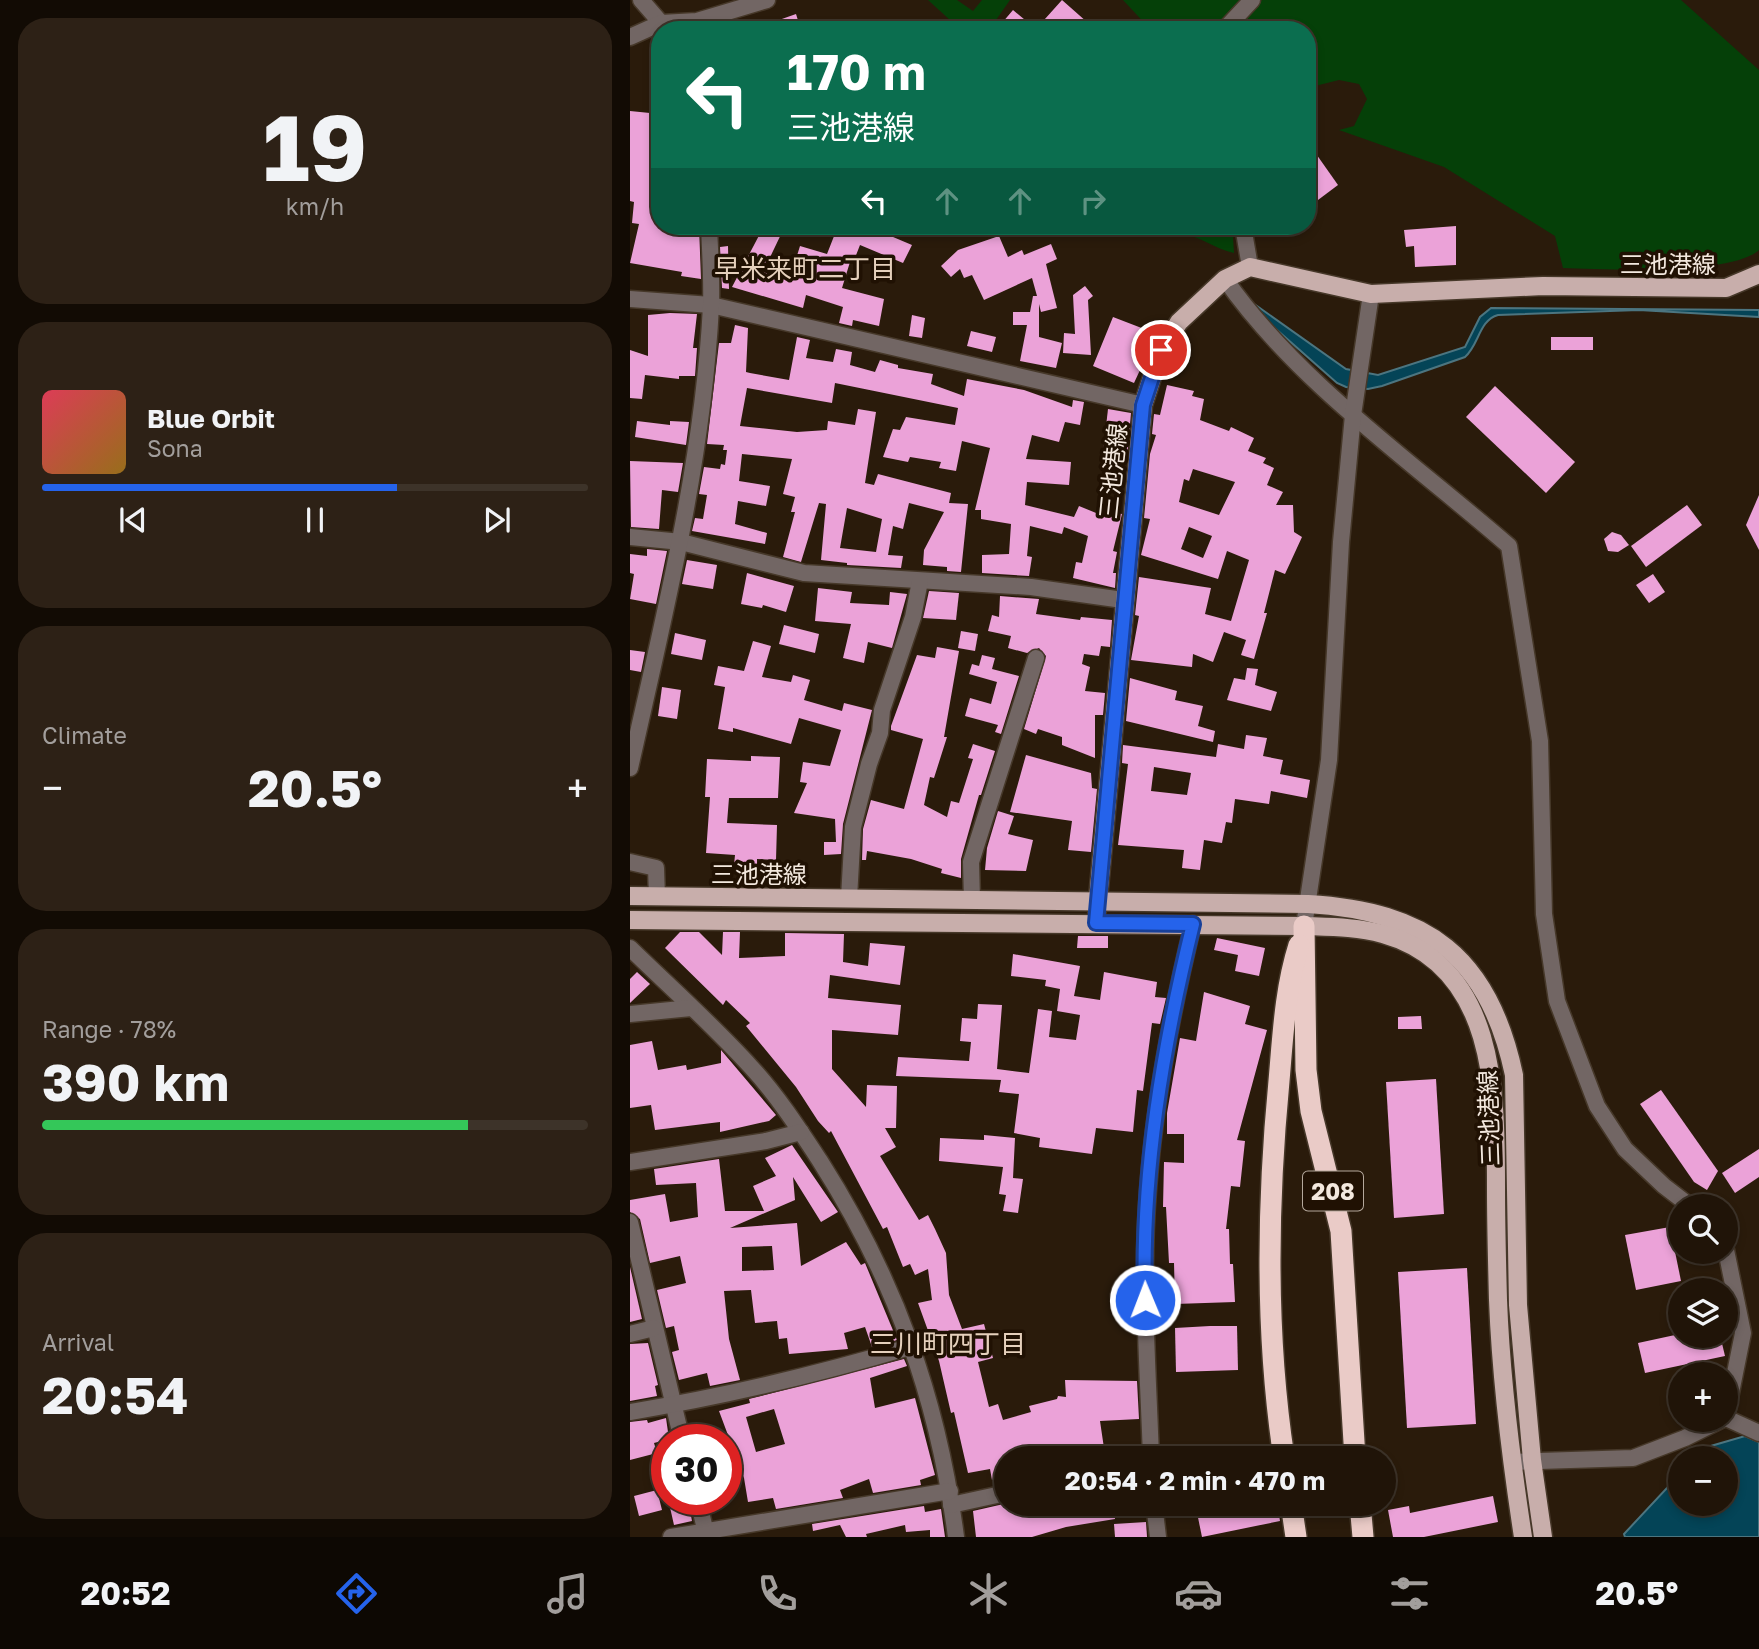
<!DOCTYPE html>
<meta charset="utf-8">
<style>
:root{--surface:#201408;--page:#2d2116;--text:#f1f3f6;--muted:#a29e9c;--line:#3d3329;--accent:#2563eb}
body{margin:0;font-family:"Golos Text","Noto Sans JP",sans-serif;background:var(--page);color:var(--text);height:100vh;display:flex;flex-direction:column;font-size:26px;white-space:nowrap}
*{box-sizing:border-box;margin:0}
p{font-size:23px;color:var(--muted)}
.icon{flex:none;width:38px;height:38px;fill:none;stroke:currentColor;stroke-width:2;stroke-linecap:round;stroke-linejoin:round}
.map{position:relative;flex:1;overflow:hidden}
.sheet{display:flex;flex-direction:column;gap:18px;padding:18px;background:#120b04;width:630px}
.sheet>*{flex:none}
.banner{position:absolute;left:21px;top:21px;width:665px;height:214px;border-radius:28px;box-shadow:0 4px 10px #0003,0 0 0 2px var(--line);background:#0b6e4f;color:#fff;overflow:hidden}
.buttons{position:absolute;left:1038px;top:1194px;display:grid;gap:14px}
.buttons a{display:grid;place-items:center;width:70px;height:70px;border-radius:50%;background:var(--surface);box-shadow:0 4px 10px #0003,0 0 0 2px var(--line);font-size:35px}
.speed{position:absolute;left:21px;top:1424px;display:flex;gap:14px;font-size:35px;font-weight:700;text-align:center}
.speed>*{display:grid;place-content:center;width:91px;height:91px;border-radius:50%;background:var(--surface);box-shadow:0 4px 10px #0003,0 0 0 2px var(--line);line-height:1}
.speed .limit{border:10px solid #d22;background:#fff;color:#111}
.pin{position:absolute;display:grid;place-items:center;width:60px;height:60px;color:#fff;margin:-30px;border:4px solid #fff;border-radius:50%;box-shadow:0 2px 7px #0007}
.me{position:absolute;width:77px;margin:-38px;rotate:359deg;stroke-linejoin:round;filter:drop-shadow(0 0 5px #0008)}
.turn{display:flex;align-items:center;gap:24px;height:147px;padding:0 21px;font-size:32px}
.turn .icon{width:91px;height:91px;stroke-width:2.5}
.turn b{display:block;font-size:49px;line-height:60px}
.lanes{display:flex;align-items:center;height:66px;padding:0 21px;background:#0003;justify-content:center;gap:35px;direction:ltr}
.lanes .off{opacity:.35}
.big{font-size:52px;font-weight:700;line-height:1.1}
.sheet .widget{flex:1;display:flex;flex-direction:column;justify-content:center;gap:10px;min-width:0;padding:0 24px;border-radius:28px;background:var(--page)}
.sheet .dial{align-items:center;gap:0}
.dial b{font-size:91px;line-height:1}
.song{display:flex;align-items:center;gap:21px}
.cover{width:84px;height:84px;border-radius:10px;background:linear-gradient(135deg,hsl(350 70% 55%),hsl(40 70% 35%))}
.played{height:7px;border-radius:4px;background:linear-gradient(90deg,var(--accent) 65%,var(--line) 65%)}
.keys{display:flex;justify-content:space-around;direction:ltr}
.heat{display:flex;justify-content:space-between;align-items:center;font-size:38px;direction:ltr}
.charge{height:10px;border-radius:5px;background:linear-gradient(90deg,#34c759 78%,var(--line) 0)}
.trip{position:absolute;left:364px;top:1446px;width:402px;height:70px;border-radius:35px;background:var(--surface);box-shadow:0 4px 10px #0003,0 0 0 2px var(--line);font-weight:700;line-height:70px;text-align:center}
.tabs{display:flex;height:112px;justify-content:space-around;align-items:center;background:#0d0803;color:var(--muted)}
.tabs .icon{width:49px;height:49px}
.tabs .current{color:var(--accent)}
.tabs b{font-size:32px;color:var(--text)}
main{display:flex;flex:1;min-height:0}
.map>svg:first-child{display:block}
.green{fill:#054008}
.water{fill:#044457;stroke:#4c7580;stroke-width:2}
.building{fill:#eba2d8;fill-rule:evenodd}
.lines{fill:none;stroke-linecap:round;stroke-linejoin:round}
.minor-casing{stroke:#463829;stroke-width:19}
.major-casing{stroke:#463829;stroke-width:21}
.highway-casing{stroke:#463829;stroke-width:24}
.minor{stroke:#726664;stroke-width:16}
.major{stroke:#c8aeab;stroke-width:18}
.highway{stroke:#eacbc7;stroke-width:21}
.route-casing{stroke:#184099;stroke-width:18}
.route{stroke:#2563eb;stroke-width:12}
.labels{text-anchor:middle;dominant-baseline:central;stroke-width:7;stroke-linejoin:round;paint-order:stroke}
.shield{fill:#201103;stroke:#b4a89c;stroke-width:2}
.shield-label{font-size:23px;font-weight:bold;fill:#f3e8de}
.street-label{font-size:24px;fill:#f3e8de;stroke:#201103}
.neighbourhood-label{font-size:26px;fill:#e5d0bc;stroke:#201103}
</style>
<main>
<section class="sheet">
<div class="widget dial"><b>19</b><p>km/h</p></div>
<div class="widget">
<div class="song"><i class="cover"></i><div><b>Blue Orbit</b><p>Sona</p></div></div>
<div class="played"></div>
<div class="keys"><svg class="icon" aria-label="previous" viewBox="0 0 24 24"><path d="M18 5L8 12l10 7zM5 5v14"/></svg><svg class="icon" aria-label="pause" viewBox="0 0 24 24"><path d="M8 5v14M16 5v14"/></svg><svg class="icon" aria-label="next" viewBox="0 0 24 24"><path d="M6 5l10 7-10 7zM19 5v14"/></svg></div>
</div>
<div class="widget"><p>Climate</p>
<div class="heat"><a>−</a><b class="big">20.5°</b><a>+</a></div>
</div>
<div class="widget"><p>Range · 78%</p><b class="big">390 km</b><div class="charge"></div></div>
<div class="widget"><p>Arrival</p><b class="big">20:54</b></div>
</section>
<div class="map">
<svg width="1129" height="1537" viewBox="0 0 1129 1537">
<rect width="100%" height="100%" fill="#2a1b0b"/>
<g class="green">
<path d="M298 0H327L343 11 352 0H380L359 30H331Z"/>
<path d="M493 0H611L586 30H521Z"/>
<path d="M632 0H1051L1129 70V250C1100 276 975 269 933 268L925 236 814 167 709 130 724 126 737 99 729 84 709 80 677 88V30H603Z"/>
<path d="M537 226H586L603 237 604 253C583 249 568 233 547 235Z"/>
</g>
<g class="water">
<path d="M627 306 716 369 748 375 835 347 850 317 861 308 1129 310V317L1009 310 868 315C849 320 849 345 835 357L752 386 738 389 716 387 707 383 630 315Z"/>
<path d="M1115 1436 1129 1442V1537H995L994 1534 1050 1474V1503H1096V1458H1065L1074 1448Z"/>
</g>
<g class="building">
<path d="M432 0 466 30H366L383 10 406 29Z"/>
<path d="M166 14 171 30H126V28Z"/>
<path d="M0 111 30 114V226H69L71 279 51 276 52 272 0 263 9 224 2 223 4 202 0 201Z"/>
<path d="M677 141 708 185 688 200 677 185Z"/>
<path d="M134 226H155L133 272 160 278 170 246 197 254 208 226H237L282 245 273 263 230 245 223 263 220 262 212 288 254 299 249 326 223 320 222 326 209 323 213 307 176 295 173 308 102 287Z"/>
<path d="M826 226V265L785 267 784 246 776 247 774 230Z"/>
<path d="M369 236 378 257 392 250 394 255 421 244 427 259 416 264 427 308 411 312 409 304V337L432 343 426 368 390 361 397 325H383V312H400L403 296H407L402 278 354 300 342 275 334 278 330 269 321 277 311 266 328 250Z"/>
<path d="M98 246 99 289 92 288 90 247Z"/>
<path d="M455 286 463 296 458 300 461 355 433 353 434 333 445 334 443 295Z"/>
<path d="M40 313 67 314 63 348H67L65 376H49V379L15 375 12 399 0 398V350L18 356V315Z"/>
<path d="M282 315 295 318 292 338 279 336Z"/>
<path d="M483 317 522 332 514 353 517 355 504 383 463 366Z"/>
<path d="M105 325 118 328 116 372 120 373 159 380 167 337 180 340 176 358 203 362 206 349 222 352 220 365 245 372 250 360 268 365V368L303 374 301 384 334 396 337 379 394 390 442 407 443 400 454 402 450 425 435 422 429 442 402 435 396 459 441 462 439 485 397 482 395 505 444 517 449 506 471 515 473 510 492 514 483 551 487 552 483 573H486L485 588 443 578 446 562 452 563 458 536 434 527 432 534 400 526 397 556 402 557 399 576 352 573V555L379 554 381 524 351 519V510H345L360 448 332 441 326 471 309 468 311 462 280 457 278 462 253 457 263 429 270 430 276 417 325 425 328 408 205 383 202 403 117 388 110 426 167 432 197 430 198 421 225 425 228 409 246 412 235 483 244 485 248 474 321 493 319 503 338 504 331 572 317 571V567L293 565 294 550 314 512 279 503 273 529 263 526 258 555 273 556 271 568 217 565V563L191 560 196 504 189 503 171 562 153 557 165 512H161L165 497 153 494 162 459 112 454 109 481 140 486 136 506 108 501 105 524 137 533 135 544 62 531 65 518 73 519 77 495 69 494 74 467 90 469 91 464 95 465 97 450H93L94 445 77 444 89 343H101ZM217 508 252 519 246 552 210 548Z"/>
<path d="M341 331 366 337 362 352 337 346Z"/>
<rect x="921" y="337" width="42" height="13"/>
<path d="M537 385 564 391 562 396 574 399 570 420 599 431 601 427 624 438 618 451 636 458 633 463 644 468 637 485 653 492 646 505H663L664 532 672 537 655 574 645 570 634 613H637L624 659 611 655 616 640 594 632 583 662 563 654 562 667 501 660 509 616 505 615 509 577 581 588 575 614 601 621 619 560 597 551 588 579 511 555 520 519 514 518 520 454 526 435 522 434 524 414 530 415ZM563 469 605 482 589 515 549 502 554 479 559 481ZM559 527 582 536 573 558 551 549Z"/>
<path d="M865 386 945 462 916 493 836 417Z"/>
<path d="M478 409 501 413 497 459 473 453Z"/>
<path d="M7 421 40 425V421L59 422 56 445 5 437Z"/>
<path d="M0 461 53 463 48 492 32 490 29 529 1 527Z"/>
<path d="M1129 495V550L1116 525Z"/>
<path d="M1057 505 1072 525 1016 567 1001 546Z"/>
<path d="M982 532 991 535 999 545 988 552 978 551 974 539Z"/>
<path d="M17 549 37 551 26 604 0 599 4 574 0 573V554L17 556Z"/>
<path d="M57 560 87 565 83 589 52 584Z"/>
<path d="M117 573 164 586 156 612 133 605 132 608 111 604Z"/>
<path d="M1023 574 1035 592 1019 603 1006 585Z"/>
<path d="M188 588 222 592 220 603 259 605 260 592 277 594 262 648 238 642 234 663 213 658 221 624 185 621Z"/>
<path d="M299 591 329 593 326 620 293 618Z"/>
<path d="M370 596 409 599 406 614 450 620 451 617 482 620 480 647 471 646 469 656 454 654 452 664 460 667 455 691 475 693 473 715H465V758L432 745V737L408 729 406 734 394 729 416 656 409 648 397 653 378 648 381 636 358 631 362 615 369 617Z"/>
<path d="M154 625 189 634 185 653 149 644Z"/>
<path d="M331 631 348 634 345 651 328 648Z"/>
<path d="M45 633 76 640 72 660 41 654Z"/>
<path d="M123 641 141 646 132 677 161 682 163 675 180 680 174 700 212 711 214 703 242 710 213 824 211 854 194 855V842H206L205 819 164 813 177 783 170 782 173 762 200 766 211 730 169 718 161 744 103 728V732L88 729 95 687 84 685 88 666 114 671Z"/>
<path d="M307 647 329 651 314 737H317L304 778 300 777 294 805 317 817 321 801 329 803 343 759 338 758 343 744 365 751 351 795H349L331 859V878L311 873 312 869 281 859 237 851 236 860H232L233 829 241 800 274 809 293 739 261 730V726L287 655 305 658Z"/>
<path d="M0 650 15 652 11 672 0 670Z"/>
<path d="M352 655 365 658 362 669 389 676 371 734 365 732 368 725 335 716 340 698 361 704 367 682 339 674 342 664 349 666Z"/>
<path d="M617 668 628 669 625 685 647 692 641 711 597 700 604 678 615 680Z"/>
<path d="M500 678 547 691 545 700 573 706 568 726 585 731 583 742 496 721Z"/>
<path d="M32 687 51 690 47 719 28 716Z"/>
<path d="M616 735 637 738 633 756 653 760 650 774 680 780 677 798 641 791 639 804 605 799 602 823 596 822 592 843 574 840 570 870 552 868 554 850 488 845 498 764 492 763 493 745 586 757 588 744 614 749ZM524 767 561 773 557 795 521 791Z"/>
<path d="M396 755 461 773 462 788 467 789 461 852 438 850 442 821 380 812Z"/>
<path d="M121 756 150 757 148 798H99L97 823 147 825 146 860 127 859V866L104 865 105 855 76 853 80 797H75L77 759 121 761Z"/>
<path d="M368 811 384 816 378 834 403 840 396 871 355 870 357 848Z"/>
<path d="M50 932H69L92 955 93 932H110L109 958 155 956V933L214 934 213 962 238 966 240 943 275 946 270 985 200 975 198 998 271 1005 268 1035 202 1030V1069L236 1107 237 1085 267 1086 266 1128H255L266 1147 250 1156 289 1220 298 1215 305 1229 316 1253 319 1295 332 1329 354 1324 363 1358 348 1362 359 1407 368 1404 373 1420 401 1412 399 1406 427 1399 428 1396 436 1397 435 1380 507 1381 509 1419 470 1421 475 1455 427 1458 426 1454 403 1458 402 1454 376 1458V1477L362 1480 360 1469 338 1473 324 1412 321 1413 309 1361 288 1303 302 1300 298 1269 285 1275 280 1264 273 1267 257 1227 253 1229 201 1131 199 1133 188 1121 166 1087 116 1026 120 1023 96 1000 93 1005 35 948Z"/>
<path d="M448 936H478V948H447Z"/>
<path d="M587 938 635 948 629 976 605 971 608 955 584 950Z"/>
<path d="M383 954 450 966 444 996 470 1000 474 972 527 982 525 997 536 998 530 1024 522 1023 513 1091 507 1090 503 1132 466 1128 462 1154 409 1147 410 1138 384 1133 389 1094 369 1092 371 1080 266 1076 268 1057 339 1061 341 1042 330 1041 332 1018 347 1019 348 1004 372 1005 367 1069 399 1073 408 1009 422 1011 419 1037 446 1040 450 1015 427 1011 430 989 415 986 416 980 381 976Z"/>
<path d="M7 972 20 984 0 1003V979Z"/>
<path d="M574 992 620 1006 615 1024 637 1030 607 1140 615 1141 610 1187 601 1186 596 1229H599L600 1264H603L605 1302 545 1304 544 1263H539L536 1207H533L534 1162 554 1163V1134H537V1113L550 1038 566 1041Z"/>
<path d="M791 1016 792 1029H768V1017Z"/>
<path d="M22 1041 28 1070 56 1065 57 1070 91 1063V1050L146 1115 139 1121 90 1132V1122L25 1130 21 1105 0 1108V1045Z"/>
<path d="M806 1079 814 1214 764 1218 756 1082Z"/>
<path d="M1031 1090 1088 1171 1077 1190 1064 1182 1010 1104Z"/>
<path d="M354 1135 385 1138 383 1178 393 1179 388 1213 373 1211 376 1195 369 1194 373 1167 309 1161 310 1138 354 1140Z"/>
<path d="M162 1145 208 1212 191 1222 163 1177 165 1200 100 1228 167 1223 171 1266 216 1242 231 1265 235 1263 267 1340 242 1347 235 1327 214 1333 218 1349 159 1354 157 1338 149 1339 147 1321 125 1323 121 1290 94 1291 99 1339 110 1380 80 1386 77 1373 49 1380 42 1352 49 1350 44 1326 36 1328 27 1290 56 1283 50 1256 20 1263 10 1219 0 1212V1200L35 1194 40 1222 68 1217 66 1183 26 1185 24 1169 89 1159 95 1211H134L123 1186 146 1176 135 1158ZM142 1246 144 1270 112 1271V1247Z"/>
<path d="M1129 1149V1177L1105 1193 1092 1173Z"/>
<path d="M1040 1227 1051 1281 1006 1290 995 1235Z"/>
<path d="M0 1267 12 1319 0 1322Z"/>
<path d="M837 1268 846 1424 777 1428 768 1272Z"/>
<path d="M580 1326H607L608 1370 546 1372 545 1328Z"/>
<path d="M1045 1335H1090L1095 1356 1015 1373 1008 1343Z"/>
<path d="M18 1343 28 1385 25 1386 27 1396 0 1401V1344Z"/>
<path d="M274 1359 277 1366 240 1378 245 1408 285 1398 305 1475 290 1480 291 1485 243 1493 239 1479 210 1490 213 1498 146 1509 143 1498 118 1502 114 1478 89 1411 120 1403 119 1399ZM144 1409 155 1444 126 1452 116 1417Z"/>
<path d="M36 1418 39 1439 24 1443 27 1453 0 1460V1422L17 1420 18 1423Z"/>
<path d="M27 1490 32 1510 9 1516 4 1496Z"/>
<path d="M863 1496 868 1522 794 1537H763L758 1510 779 1506 780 1513Z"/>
<path d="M58 1500 62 1521 44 1525 39 1503Z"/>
<path d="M378 1503H483L485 1519 436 1527 402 1537H346L343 1511Z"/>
<path d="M565 1503H647L650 1521 572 1537Z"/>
<path d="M294 1506 295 1512 311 1509 315 1537H300V1530L276 1532 275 1525 236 1534 237 1537H216L210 1525 183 1531 182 1524Z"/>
<path d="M516 1522 517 1537H485L484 1524Z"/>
</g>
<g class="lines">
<defs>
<g id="minor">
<path d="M11 0 31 23"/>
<path d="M594 30 622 0"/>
<path d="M0 37 31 23 67 21 137 0"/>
<path d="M613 226 620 267"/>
<path d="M595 279C667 382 785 464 879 546L910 741 914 914 927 1001 967 1106 995 1149 1034 1186 1060 1206"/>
<path d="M0 299 81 305 513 405"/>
<path d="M0 537 51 542 174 573 401 587 493 600"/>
<path d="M0 768C34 616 73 463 81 306 82 279 80 252 79 226"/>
<path d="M0 862 26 868 27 897"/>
<path d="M219 898 223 827 239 764 250 733 252 710 283 617 290 581"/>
<path d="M342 900 341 862 406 658"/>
<path d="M674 926 699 760 711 542 723 415 741 294"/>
<path d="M0 948C40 987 83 1025 121 1067 147 1095 169 1129 190 1161 265 1279 308 1398 326 1537"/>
<path d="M0 1014 61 1008"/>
<path d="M0 1162 136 1141 171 1132"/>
<path d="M0 1222 52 1440"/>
<path d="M1096 1250 1113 1333 1096 1418"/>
<path d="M0 1334 24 1328"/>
<path d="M0 1412C96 1396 189 1374 283 1346"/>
<path d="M1096 1418 1129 1433"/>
<path d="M521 1458C519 1398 515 1337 515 1277 514 1158 535 1039 563 924"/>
<path d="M882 1462 1003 1458 1055 1438 1093 1419"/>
<path d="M68 1500 77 1537"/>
<path d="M524 1503 528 1537"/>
<path d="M321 1505 376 1493"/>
<path d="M41 1537 320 1491"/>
</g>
<g id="major">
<path d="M0 896 678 904C797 911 859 956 884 1075L888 1305 902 1460 913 1537"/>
<path d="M467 910 513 405 531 350 549 322 595 279 620 267 741 294 913 286 1096 288 1129 274"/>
<path d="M0 920 674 926C701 927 727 927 753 934 867 966 866 1094 866 1189 866 1226 867 1263 868 1300 871 1379 881 1459 893 1537"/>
</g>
<g id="highway">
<path d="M674 926 676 1070 681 1111 711 1231 725 1458"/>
<path d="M654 1458C635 1333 637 1206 649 1081 653 1035 655 989 669 945"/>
<path d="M661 1503 666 1537"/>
<path d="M730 1503 733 1537"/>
</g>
</defs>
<use href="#minor" class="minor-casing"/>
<use href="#major" class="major-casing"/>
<use href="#highway" class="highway-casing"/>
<use href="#minor" class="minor"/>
<use href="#major" class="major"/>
<use href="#highway" class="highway"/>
</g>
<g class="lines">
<defs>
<path id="route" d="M515 1300C511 1174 533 1046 563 924L466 923 513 405 531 350"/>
</defs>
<use href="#route" class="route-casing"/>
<use href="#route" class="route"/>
</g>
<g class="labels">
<rect class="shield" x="673" y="1171.5" width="60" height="39" rx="5"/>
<g class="shield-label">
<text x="703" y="1191">208</text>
</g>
<g class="street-label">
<text x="1038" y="263">三池港線</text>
<text transform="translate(482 471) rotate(-84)">三池港線</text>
<text x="129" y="873">三池港線</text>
<text transform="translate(858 1118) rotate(-92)">三池港線</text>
</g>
<g class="neighbourhood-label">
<text x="175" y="268">早米来町二丁目</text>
<text x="318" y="1343">三川町四丁目</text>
</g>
</g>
</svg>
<div class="buttons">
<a><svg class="icon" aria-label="search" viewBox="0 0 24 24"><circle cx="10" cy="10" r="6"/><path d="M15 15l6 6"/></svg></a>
<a><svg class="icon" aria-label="layers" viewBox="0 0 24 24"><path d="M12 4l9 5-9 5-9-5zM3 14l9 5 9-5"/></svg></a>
<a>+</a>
<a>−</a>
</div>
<div class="speed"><div class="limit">30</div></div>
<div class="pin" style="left:531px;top:350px;background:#d93025"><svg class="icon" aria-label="arrive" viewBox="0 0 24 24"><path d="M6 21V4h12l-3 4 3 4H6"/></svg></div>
<svg class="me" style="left:515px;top:1300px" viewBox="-20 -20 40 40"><circle r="17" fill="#2563eb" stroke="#fff" stroke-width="3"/><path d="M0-11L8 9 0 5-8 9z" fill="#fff"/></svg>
<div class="trip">20:54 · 2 min · 470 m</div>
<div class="banner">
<div class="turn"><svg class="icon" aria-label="left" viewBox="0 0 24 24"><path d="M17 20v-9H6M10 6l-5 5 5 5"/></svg><div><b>170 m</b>三池港線</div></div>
<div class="lanes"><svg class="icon" aria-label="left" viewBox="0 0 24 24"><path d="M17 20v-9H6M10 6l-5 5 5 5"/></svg><svg class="icon off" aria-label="ahead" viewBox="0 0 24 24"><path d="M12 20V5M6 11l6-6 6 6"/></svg><svg class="icon off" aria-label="ahead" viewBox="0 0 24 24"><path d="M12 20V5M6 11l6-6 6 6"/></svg><svg class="icon off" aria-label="right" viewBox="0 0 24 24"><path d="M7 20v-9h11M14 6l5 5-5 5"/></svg></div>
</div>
</div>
</main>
<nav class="tabs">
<b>20:52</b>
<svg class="icon current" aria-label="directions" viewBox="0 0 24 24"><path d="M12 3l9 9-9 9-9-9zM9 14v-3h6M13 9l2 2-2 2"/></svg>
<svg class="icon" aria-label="music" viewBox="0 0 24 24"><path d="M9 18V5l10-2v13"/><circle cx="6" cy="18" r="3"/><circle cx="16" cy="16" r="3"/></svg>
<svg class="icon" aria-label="phone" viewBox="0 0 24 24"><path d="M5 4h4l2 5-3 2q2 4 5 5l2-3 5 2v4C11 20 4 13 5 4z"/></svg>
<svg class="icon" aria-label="climate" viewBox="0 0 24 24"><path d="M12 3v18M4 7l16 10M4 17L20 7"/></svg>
<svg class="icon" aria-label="car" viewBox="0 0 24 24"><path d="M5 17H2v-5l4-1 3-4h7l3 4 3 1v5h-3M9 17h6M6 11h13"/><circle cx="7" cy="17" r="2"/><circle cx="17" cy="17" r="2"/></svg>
<svg class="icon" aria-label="filters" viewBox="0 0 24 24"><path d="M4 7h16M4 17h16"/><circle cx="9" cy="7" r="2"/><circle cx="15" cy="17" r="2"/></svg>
<b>20.5°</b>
</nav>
